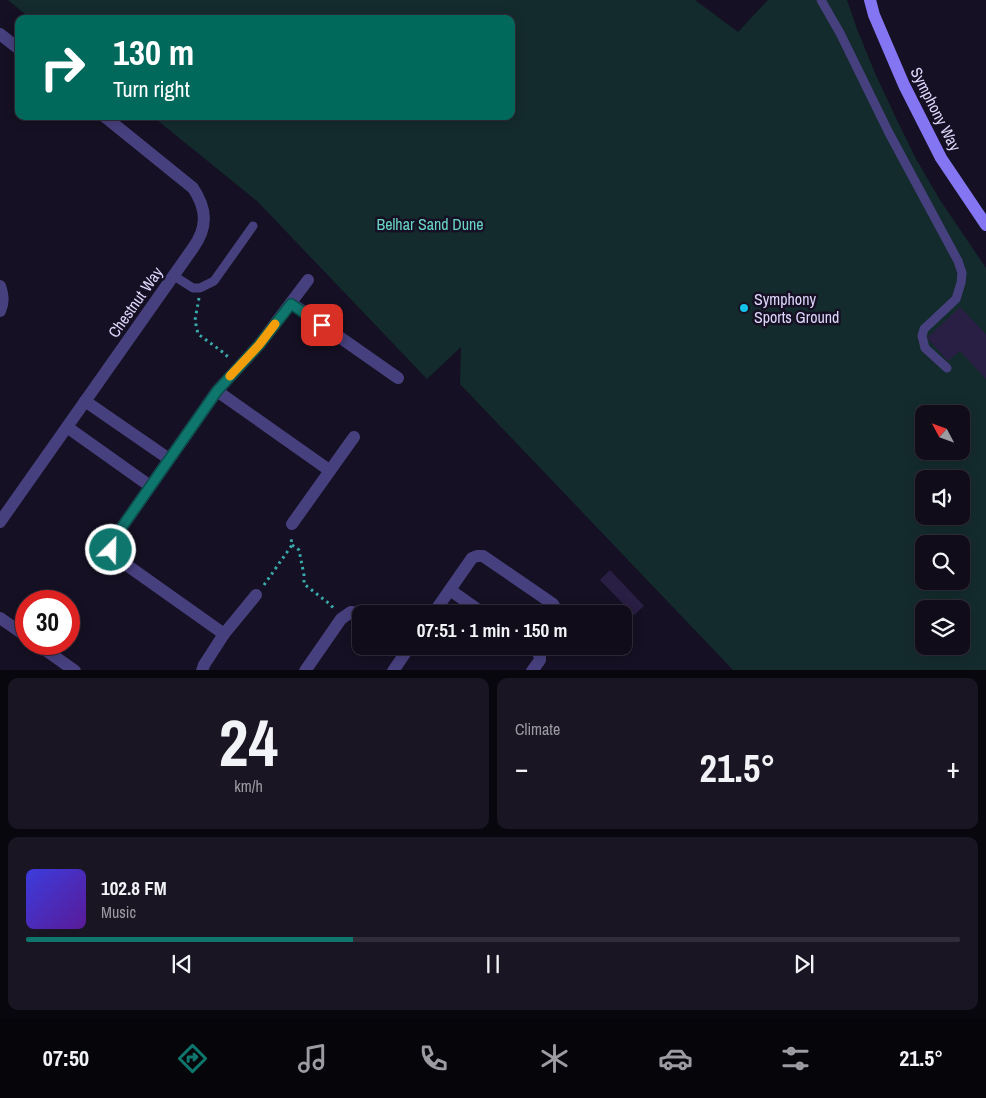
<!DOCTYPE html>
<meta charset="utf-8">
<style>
:root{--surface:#100c1a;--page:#191523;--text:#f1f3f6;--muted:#9c9ba2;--line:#302c39;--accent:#0f766e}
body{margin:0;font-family:"Archivo Narrow",sans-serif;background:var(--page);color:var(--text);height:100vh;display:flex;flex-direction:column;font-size:19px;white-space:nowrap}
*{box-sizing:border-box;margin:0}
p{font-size:16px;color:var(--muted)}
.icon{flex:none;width:28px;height:28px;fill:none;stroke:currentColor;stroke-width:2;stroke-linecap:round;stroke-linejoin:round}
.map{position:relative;height:670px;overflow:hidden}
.panel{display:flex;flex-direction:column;gap:8px;padding:8px;background:#09070e;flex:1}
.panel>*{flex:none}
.hud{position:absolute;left:15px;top:15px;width:500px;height:105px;border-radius:10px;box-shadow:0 2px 12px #0003,0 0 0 1px var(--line);background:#00695c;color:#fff;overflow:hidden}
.needle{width:32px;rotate:311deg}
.buttons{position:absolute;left:915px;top:405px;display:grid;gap:10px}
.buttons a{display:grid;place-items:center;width:55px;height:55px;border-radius:10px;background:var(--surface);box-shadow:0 2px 12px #0003,0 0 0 1px var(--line);font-size:25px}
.speed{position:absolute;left:15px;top:590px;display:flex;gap:10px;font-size:25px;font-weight:700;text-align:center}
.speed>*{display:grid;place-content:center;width:65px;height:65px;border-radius:50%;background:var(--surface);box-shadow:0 2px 12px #0003,0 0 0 1px var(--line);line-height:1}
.speed .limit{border:8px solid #d22;background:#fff;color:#111}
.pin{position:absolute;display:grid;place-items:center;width:42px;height:42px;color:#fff;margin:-21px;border-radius:10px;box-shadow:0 2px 8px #0006}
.me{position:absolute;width:55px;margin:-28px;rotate:23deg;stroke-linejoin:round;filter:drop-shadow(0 0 4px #0008)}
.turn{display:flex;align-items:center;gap:18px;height:105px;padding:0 15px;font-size:22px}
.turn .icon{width:65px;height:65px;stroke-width:2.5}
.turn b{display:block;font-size:35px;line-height:42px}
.big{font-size:38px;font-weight:800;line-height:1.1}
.panel .card{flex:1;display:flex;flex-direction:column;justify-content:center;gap:8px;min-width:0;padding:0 18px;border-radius:10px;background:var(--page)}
.panel .dial{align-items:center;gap:0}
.dial b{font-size:65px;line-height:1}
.song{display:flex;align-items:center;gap:15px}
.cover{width:60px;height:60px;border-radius:8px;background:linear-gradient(135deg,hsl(240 70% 55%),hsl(270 70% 35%))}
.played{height:5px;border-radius:2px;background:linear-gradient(90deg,var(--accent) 35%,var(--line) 35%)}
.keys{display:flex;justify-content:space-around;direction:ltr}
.heat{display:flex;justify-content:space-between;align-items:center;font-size:28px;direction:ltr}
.panel .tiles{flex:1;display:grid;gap:8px;grid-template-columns:1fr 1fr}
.card:last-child{grid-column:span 2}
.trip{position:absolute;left:352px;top:605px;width:280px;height:50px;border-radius:10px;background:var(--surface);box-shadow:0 2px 12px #0003,0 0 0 1px var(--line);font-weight:800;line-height:50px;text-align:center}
.tab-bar{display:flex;height:80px;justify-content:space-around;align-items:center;background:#06050a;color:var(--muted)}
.tab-bar .icon{width:35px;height:35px}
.tab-bar .current{color:var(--accent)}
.tab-bar b{font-size:22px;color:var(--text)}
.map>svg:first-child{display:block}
.green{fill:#142b2d;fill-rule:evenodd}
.building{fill:#291e43}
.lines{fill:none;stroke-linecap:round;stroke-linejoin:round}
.path{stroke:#3aa9ac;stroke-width:3;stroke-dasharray:2.5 4;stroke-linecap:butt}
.service{stroke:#47407e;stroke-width:9}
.minor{stroke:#47407e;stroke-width:12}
.secondary{stroke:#8476f3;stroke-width:12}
.route-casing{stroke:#0a4d48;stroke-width:12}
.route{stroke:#0f766e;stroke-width:9}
.slow{stroke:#f59e0b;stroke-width:9}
.poi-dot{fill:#14c1e9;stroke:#151023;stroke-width:2}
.labels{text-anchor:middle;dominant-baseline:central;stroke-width:5;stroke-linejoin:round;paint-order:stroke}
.street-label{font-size:16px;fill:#ded6fb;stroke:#151023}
.park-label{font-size:16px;fill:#68d5c4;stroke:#151023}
.poi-label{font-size:16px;fill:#ded6fb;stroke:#151023;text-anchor:start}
</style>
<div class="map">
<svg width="986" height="671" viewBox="0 0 986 671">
<rect width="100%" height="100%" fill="#151023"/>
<path class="green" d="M8 0H695L738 32 768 0H847L857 29 875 73 895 116 916 159 940 200 986 268V670H733L460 384 461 347 427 379 257 201 152 116H511V19H31ZM924 414H961V451H924ZM924 479H961V516H924ZM924 544H961V581H924ZM924 609H961V646H924Z"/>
<g class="building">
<path d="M960 307 986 334V379L960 351 948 361 927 338Z"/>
<path d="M610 570 644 606 634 615 600 580Z"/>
</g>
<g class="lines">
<g class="path">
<path d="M199 298 195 320 198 334 224 353 229 358"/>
<path d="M292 545 299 550 304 575V584L331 605 333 608"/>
<path d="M264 585 292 545 291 538"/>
</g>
<g class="service">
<path d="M821 0 840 33 889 133 958 261 962 273 961 283 956 299 924 329 922 336 925 348 947 368"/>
<path d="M174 276 193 288H200L214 281 253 226"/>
</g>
<g class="minor">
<path d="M0 34 19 49"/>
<path d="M0 286C3 295 4 302 0 311"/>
<path d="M291 303 398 378"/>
<path d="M217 391 329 470"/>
<path d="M85 401 169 459"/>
<path d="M67 427 150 486"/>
<path d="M0 522 193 248C208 227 207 209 193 188L104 116"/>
<path d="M292 524 354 437"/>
<path d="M450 590 484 614"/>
<path d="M433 614 472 558 477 556H483L553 604 556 609V614"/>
<path d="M0 618 26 636"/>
<path d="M224 634 114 556C110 549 112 544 115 537L217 391 259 345 308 280"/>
<path d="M37 644 75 671"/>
<path d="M202 671 204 665 224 634 256 595"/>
<path d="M305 671 341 619 351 612 363 614"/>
<path d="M393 671 410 646"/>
<path d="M532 671 540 660V656L533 646"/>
</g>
<path class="secondary" d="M870 0 874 15 904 85 941 158 986 225"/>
</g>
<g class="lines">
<defs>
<path id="route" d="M111 550 112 544 115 537 217 391 259 345 291 304 322 325"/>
</defs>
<use href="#route" class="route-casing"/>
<use href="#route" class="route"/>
<path class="slow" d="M230 376 259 345 275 324"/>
</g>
<circle class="poi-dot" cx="744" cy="308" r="5"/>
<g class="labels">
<g class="street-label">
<text transform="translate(936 109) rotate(63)">Symphony Way</text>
<text transform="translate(135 302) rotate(-55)">Chestnut Way</text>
</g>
<g class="park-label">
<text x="430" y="224">Belhar Sand Dune</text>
</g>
<g class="poi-label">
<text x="754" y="299">Symphony<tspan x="754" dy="18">Sports Ground</tspan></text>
</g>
</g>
</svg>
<div class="buttons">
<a><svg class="needle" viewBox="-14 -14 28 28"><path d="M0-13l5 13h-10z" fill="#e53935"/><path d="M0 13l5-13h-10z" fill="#9c9ba2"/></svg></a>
<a><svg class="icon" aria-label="sound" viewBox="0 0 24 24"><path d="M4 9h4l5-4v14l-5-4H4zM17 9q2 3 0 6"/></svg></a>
<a><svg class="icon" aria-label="search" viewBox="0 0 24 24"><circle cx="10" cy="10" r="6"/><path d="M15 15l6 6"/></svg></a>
<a><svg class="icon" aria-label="layers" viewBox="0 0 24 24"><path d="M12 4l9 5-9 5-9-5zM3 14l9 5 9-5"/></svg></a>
</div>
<div class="speed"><div class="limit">30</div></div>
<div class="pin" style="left:322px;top:325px;background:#d93025"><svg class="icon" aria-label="arrive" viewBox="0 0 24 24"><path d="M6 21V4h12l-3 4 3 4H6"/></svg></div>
<svg class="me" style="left:111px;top:550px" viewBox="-20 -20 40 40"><circle r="17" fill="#0f766e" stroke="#fff" stroke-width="3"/><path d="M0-11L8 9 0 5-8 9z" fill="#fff"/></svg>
<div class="trip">07:51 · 1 min · 150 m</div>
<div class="hud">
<div class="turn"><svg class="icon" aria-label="right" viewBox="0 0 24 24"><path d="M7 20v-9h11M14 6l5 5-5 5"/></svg><div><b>130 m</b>Turn right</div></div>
</div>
</div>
<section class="panel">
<div class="tiles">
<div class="card dial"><b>24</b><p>km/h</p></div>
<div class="card"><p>Climate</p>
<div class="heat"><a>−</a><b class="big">21.5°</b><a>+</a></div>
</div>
<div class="card">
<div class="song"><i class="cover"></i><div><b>102.8 FM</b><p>Music</p></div></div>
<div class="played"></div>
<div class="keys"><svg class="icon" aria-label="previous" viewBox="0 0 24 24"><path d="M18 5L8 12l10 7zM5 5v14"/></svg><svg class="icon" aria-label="pause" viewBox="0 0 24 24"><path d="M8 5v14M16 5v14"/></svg><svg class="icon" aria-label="next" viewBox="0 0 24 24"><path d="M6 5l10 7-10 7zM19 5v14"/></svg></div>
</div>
</div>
</section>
<nav class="tab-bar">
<b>07:50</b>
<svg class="icon current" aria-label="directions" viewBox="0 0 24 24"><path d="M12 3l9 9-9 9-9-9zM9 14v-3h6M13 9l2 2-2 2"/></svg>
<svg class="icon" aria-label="music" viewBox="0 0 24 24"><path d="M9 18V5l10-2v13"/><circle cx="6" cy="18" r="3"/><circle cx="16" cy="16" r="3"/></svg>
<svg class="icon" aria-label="phone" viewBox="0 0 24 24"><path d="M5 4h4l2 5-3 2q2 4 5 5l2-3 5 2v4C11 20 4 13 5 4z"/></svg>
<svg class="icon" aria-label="climate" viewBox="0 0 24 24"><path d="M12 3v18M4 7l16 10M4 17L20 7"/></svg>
<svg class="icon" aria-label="car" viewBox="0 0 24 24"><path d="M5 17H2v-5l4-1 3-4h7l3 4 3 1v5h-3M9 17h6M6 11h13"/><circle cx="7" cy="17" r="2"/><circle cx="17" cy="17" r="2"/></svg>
<svg class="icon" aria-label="filters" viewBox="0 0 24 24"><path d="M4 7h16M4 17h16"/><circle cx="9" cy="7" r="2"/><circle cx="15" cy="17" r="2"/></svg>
<b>21.5°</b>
</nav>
